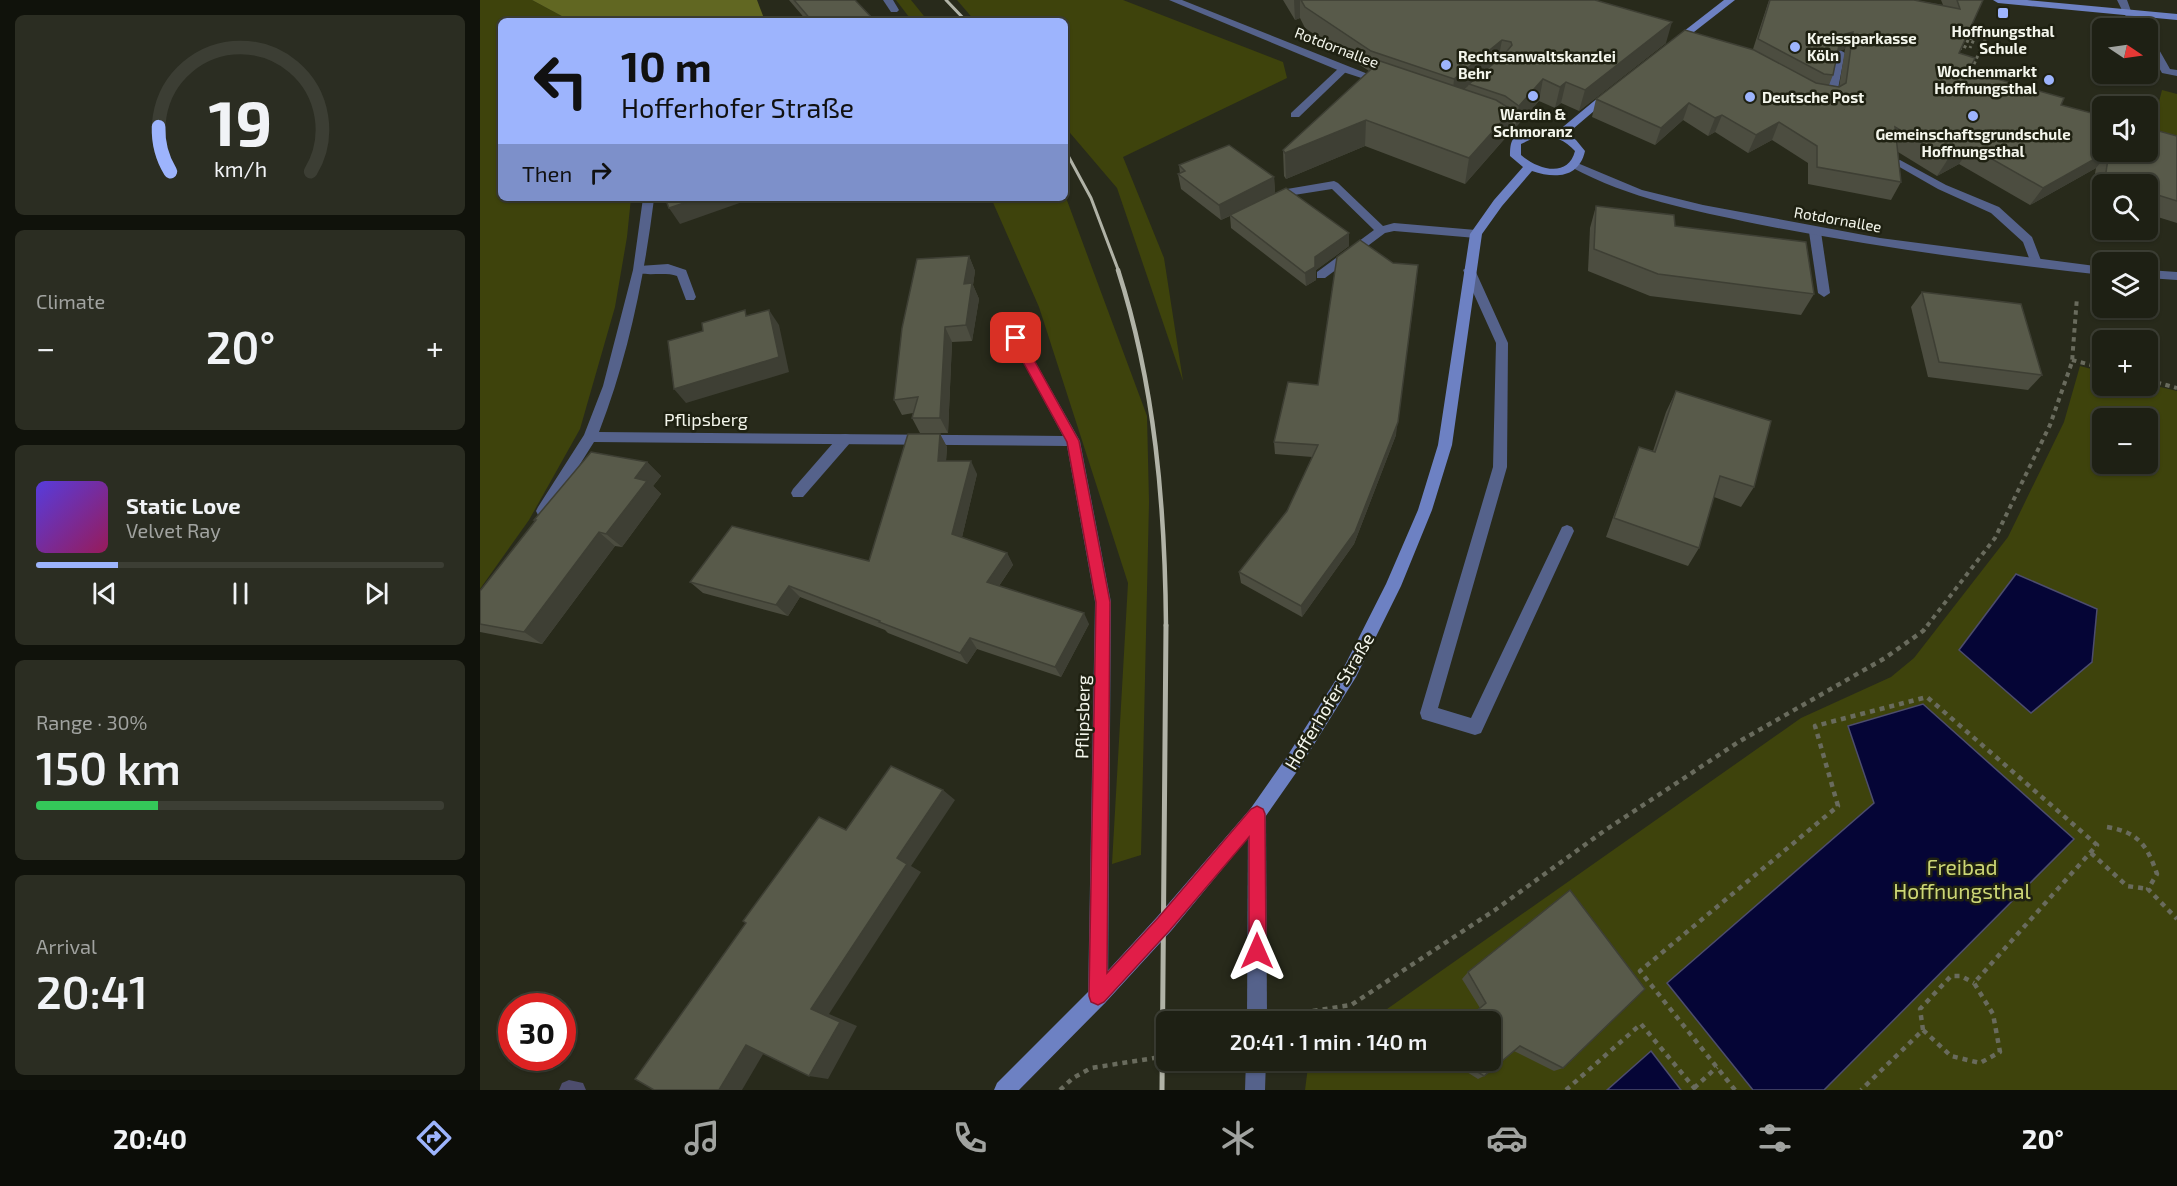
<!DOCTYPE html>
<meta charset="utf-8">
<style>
:root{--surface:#1e2014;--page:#2b2d22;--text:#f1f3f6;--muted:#a1a3a0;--line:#3c3e34;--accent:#9db4fd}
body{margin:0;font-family:"Exo 2",sans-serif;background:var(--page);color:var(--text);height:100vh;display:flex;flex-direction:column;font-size:22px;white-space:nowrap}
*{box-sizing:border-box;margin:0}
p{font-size:20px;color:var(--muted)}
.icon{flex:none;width:33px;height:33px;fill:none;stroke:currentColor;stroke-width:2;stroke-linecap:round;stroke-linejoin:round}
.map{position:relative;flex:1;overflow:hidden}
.drawer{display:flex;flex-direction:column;gap:15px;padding:15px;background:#10120b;width:480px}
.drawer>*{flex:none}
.banner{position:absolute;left:18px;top:18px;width:570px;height:183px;border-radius:9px;box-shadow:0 2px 4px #0004,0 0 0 2px var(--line);background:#9db4fd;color:#111;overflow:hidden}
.needle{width:39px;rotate:103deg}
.fabs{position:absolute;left:1612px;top:18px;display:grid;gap:12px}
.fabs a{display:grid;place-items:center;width:66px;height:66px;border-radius:9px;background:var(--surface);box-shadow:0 2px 4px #0004,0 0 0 2px var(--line);font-size:30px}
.speed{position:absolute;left:18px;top:993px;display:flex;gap:12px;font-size:30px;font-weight:700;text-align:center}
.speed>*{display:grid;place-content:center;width:78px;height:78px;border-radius:50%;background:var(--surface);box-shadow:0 2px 4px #0004,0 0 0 2px var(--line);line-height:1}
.speed .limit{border:9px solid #d22;background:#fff;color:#111}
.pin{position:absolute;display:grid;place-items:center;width:51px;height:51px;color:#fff;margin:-26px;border-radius:12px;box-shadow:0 3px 9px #0006}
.me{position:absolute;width:66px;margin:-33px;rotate:0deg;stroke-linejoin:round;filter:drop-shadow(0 0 4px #0008)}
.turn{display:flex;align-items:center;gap:21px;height:126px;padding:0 24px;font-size:27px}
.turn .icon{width:78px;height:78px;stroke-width:2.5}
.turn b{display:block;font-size:42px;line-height:51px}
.then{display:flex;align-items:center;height:57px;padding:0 24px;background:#0003;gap:12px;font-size:22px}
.big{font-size:45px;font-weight:600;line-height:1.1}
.drawer .tile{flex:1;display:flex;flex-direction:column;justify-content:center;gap:9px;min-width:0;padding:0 21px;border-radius:9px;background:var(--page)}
.drawer .dial{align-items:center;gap:0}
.dial svg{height:156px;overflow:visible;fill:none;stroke:var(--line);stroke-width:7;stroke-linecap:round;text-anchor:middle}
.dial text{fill:var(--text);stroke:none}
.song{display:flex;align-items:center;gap:18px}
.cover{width:72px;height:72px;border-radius:9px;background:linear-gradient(135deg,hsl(250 70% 55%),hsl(330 70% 35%))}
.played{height:6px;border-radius:3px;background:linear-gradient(90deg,var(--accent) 20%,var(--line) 20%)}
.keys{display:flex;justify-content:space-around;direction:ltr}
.heat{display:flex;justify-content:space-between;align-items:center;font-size:33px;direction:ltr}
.charge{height:9px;border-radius:4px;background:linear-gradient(90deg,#34c759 30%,var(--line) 0)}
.trip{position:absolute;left:676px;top:1011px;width:345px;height:60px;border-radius:9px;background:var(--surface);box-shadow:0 2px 4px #0004,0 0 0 2px var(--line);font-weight:600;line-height:60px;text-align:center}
.dock{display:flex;height:96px;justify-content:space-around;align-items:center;background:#0c0d08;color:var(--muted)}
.dock .icon{width:42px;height:42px}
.dock .on{color:var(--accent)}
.dock b{font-size:27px;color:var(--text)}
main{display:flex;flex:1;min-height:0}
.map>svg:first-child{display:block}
.green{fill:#3e430c;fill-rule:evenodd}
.forest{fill:#616722}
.water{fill:#050536;stroke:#4d4d6d;stroke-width:1.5}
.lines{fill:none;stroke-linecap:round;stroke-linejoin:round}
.stream{fill:#4d4d6d;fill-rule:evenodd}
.path-far2{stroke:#696b5d;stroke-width:3;stroke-dasharray:3 3;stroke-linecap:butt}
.path-far1{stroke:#696b5d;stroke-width:4;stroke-dasharray:4.5 4.5;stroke-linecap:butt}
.path{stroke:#696b5d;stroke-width:4.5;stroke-dasharray:5 5;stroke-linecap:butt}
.lane{fill:#55628b;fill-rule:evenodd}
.street{fill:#55628b;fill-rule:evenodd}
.secondary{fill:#6d81c3;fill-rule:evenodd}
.rail-far2{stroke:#b1b3a7;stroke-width:3}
.rail-far1{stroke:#b1b3a7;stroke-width:4.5}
.rail{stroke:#b1b3a7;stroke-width:5}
.wall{fill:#4c4d40;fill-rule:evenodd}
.shaded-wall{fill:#3e3f34}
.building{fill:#585a4a;stroke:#3e3f34;stroke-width:1.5}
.route{fill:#e11d48;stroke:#92132f;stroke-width:1.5}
.poi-dot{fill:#9db4fd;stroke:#1f2112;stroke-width:2}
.labels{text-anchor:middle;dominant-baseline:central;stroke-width:5;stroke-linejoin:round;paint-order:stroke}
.far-poi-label{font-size:15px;font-weight:bold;fill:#f4f6ec;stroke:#1f2112}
.far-street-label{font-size:15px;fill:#f4f6ec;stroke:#1f2112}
.street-label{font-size:18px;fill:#f4f6ec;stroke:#1f2112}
.near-park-label{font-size:21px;fill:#cdd776;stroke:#1f2112}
</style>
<main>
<section class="drawer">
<div class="tile dial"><svg viewBox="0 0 100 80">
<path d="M14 69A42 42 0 1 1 86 69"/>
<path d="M14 69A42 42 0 0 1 8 46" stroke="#9db4fd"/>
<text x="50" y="56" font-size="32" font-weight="700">19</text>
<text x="50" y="72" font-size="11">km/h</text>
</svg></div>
<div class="tile"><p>Climate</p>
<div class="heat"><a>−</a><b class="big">20°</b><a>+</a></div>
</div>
<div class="tile">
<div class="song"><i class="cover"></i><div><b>Static Love</b><p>Velvet Ray</p></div></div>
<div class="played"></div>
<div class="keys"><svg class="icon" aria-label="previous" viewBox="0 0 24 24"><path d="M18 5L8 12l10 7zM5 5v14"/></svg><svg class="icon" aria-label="pause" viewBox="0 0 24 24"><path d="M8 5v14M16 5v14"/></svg><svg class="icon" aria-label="next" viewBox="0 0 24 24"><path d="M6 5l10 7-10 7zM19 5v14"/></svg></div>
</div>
<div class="tile"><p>Range · 30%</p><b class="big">150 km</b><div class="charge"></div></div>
<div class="tile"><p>Arrival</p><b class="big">20:41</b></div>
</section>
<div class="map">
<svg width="1697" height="1090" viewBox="0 0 1697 1090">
<rect width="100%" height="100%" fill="#282a1b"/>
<g class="green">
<path d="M0 0H52L91 21H21V198H151L147 237 135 307 100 429 49 520 0 589Z"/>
<path d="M416 0H431L448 21H432Z"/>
<path d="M477 0H643L803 62 807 78 643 157 684 258 703 381 637 188 585 127V21H495Z"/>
<path d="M1682 90 1697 94V154L1668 145Z"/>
<path d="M585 195 667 416 669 502 661 855 632 864 648 583 559 307 511 198H585Z"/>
<path d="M1600 366 1623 372V386H1668V384L1697 391V1090H825L828 1067 837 1061 1011 1060V1022L890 1021 1321 718 1411 677 1434 658 1528 537 1584 422ZM1623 418H1668V464H1623Z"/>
</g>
<path class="forest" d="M52 0H277L285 21H91Z"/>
<g class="water">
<path d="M1536 574 1617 609 1612 662 1551 713 1479 650Z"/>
<path d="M1443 704 1594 839 1344 1090H1273L1187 983 1394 803 1368 726Z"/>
<path d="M1171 1051 1201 1090H1127Z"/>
</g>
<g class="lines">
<path class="stream" d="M89 1080 103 1083 106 1090H79L82 1083Z"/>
<g class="path-far2">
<path d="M1479 48 1484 49 1489 38 1494 39 1490 48"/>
<path d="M1489 75 1510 29"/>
</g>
<g class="path-far1">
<path d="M1592 360 1623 368"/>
<path d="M1668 380 1697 388"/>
<path d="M1447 626 1515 538 1570 425 1592 362 1597 297"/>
</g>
<g class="path">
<path d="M1627 827C1658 832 1667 845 1677 874L1668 889 1697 919"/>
<path d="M1611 853 1647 886 1668 889"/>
<path d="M813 1014 871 1005 1015 910 1124 831 1260 741 1405 658 1443 631 1448 625"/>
<path d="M1443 1030 1440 1009 1471 976H1481L1494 983"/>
<path d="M1214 1088 1237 1067"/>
<path d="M580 1090 593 1078 611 1068 687 1056"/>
<path d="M1086 1090 1161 1024 1216 1090"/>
<path d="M1255 1090 1160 971 1358 806 1335 726 1447 697 1617 845 1494 983 1513 1014 1520 1052 1500 1063 1471 1056 1443 1030 1381 1090"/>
</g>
<g class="lane">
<path d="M1637 0H1647L1651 11 1666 28H1657L1644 14Z"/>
<path d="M1668 36 1673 39 1690 69 1697 70V76L1682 73 1668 48Z"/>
<path d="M1360 50 1365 53 1356 99 1351 102 1341 100V96L1347 95 1355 53Z"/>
<path d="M860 67 869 69 819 117H811V113Z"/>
<path d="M1420 160 1466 185 1519 207 1552 237 1562 263 1560 266H1552L1543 242 1511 213 1458 189 1416 165V161Z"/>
<path d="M854 181 858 183 903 226 914 223 996 230 1002 234 996 238 914 231 905 233 845 278H837V272L894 230 852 189 814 195 793 205 787 201 807 189Z"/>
<path d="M1335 228 1341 232 1350 293 1344 297 1338 293 1329 232Z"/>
<path d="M188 264 206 270 216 297 214 300H206L197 276C184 271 161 278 153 270L159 266Z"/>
<path d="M989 266 995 270 1028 343 1027 467 958 708 991 718 1082 527 1087 525 1092 527 1094 531 1001 733 995 735 942 719 940 713 1013 467 1016 343 983 270Z"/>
<path d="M365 434 370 435 372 439 370 443 323 497H313L311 493 313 489 360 435Z"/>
</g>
<g class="street">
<path d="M403 0H413L419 10 417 12H411Z"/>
<path d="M689 0H702L908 82 903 85 860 71Z"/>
<path d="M1011 116 1015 117 1046 138 1045 140H1037L1007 121V117Z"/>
<path d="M1095 162 1162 190 1223 205 1400 238 1623 267V275C1507 262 1392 247 1277 224 1212 210 1150 199 1091 167V163Z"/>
<path d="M163 198 174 199C164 279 148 357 119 432L583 436 530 338 536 333 542 338 600 441 631 602 628 996 625 1003 618 1006 611 1003 608 996 615 602 587 446 114 442 68 515H58L56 511 58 507 104 435 123 386 153 270Z"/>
<path d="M1668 270 1697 272V280L1668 278Z"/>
<path d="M777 805 783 808 786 814 787 1022H767L768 814 771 808Z"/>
<path d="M766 1060H786L785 1090H765Z"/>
</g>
<g class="secondary">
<path d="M1244 0H1255L1196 46H1190V42Z"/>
<path d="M1513 0H1547L1697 14V20L1518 3Z"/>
<path d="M1125 92 1134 94 1087 134 1096 140 1105 151C1099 178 1075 179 1052 171L1022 206 1002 234 972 445 952 510 921 586 876 677 818 770 783 820 691 931 625 1003 539 1090H514L517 1083 611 989 677 917 771 808 806 758 864 667 906 584 938 510 958 445 990 234 1014 200 1043 167 1030 156C1030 152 1030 145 1032 141 1040 127 1065 129 1078 131ZM1060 135C1074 136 1085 140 1095 151 1088 179 1057 169 1041 155V144Z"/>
</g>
<g class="rail-far2">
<path d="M466 0 486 21"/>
<path d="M585 150 611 198 639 272"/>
</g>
<path class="rail-far1" d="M638 270C675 385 685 506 686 626"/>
<path class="rail" d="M682 1090 686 625"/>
</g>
<g class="wall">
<path d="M309 0H375L395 21H327Z"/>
<path d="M803 0H1115L1186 43 1099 111 1081 103 1075 108 1059 101 1035 128 1030 124 1027 136 985 184 885 146 806 179 804 176 803 150 889 71 825 28 820 18 815 20Z"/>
<path d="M1289 0H1434L1463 5 1461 0H1503L1479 53 1489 71 1581 105 1623 152H1668L1697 136V223L1668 214V184H1623V200L1611 196 1616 168 1550 205 1479 164 1457 176 1418 152 1421 182 1411 200 1328 184V163L1292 140 1268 153 1235 132 1228 136 1203 120 1175 145 1112 117 1116 99 1273 49ZM1365 49 1359 87 1349 85 1353 75 1358 51Z"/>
<path d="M699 165 794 177 795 193 778 201 869 233V246L836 270V280L826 286 751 228 750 216 741 220 701 189 698 174 700 173Z"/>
<path d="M1116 206 1195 226 1334 294 1321 315 1170 296 1108 271 1110 228Z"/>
<path d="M489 256 495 271 493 285 499 299 492 341 472 342 468 433H440L432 418 433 413 422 415 414 400Z"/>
<path d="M1442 292 1562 375 1548 390 1448 377 1431 307Z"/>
<path d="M1196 391 1274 487 1261 507 1234 497 1219 548 1208 566 1126 537 1151 467 1159 447 1173 451 1186 412Z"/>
<path d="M460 434 467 447 466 461 497 474 482 537 527 553 533 565 519 586 609 624 581 677 497 649 487 664 408 633 405 630 320 597 308 616 223 593 210 582 389 561Z"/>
<path d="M916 435 874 544 822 617 761 583 759 572 807 511 832 457 795 454 794 442Z"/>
<path d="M167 462 181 476 173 486 181 494 142 547 135 546 62 644 0 632V591L56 521 54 520Z"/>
<path d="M988 972 1083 1068 1074 1071 1034 1051 1004 1076 998 1079 971 1062V1060H1011L1000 1008 982 979Z"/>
</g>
<g class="shaded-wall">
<path d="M814 0H820V18L815 20Z"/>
<path d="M1192 22 1186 43 1099 111 1105 90Z"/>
<path d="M1373 32 1365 49 1353 53 1361 35Z"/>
<path d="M1022 40 1018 61 989 84 988 86 972 100 974 79Z"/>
<path d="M1063 79 1059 101 1035 128 1039 106Z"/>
<path d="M1086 82 1081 103 1075 108 1080 87Z"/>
<path d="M1209 103 1203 120 1175 145 1181 128Z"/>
<path d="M1032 110 1027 136 985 184 989 158Z"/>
<path d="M1242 115 1235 132 1228 136 1235 118Z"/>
<path d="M886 120 885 146 806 179 805 153Z"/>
<path d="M1299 122 1292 140 1268 153 1276 135Z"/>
<path d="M1491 147 1479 164 1457 176 1468 159Z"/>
<path d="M1627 152H1629L1616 168 1550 205 1563 188Z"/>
<path d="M794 177 795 193 741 220 739 205Z"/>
<path d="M219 198H267L268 200 200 224 189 208Z"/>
<path d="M869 233V246L836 270V280L826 286 825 273 835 257Z"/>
<path d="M489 256 495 271 493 285 499 299 492 341 486 325 484 284Z"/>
<path d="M937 279 916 435 874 544 822 617 821 606Z"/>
<path d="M289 310 299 325 309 372 206 403 194 389Z"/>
<path d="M465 327 472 342 468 433 460 418Z"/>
<path d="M460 434 467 447 465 474 458 461Z"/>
<path d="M491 461 497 474 480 546 472 534Z"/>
<path d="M167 462 181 476 173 486 181 494 142 547 126 534 155 478Z"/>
<path d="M119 532 135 546 62 644 44 632Z"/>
<path d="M527 553 533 565 514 593 507 582Z"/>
<path d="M309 586 320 597 308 616 296 605Z"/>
<path d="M604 613 609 624 581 677 575 667Z"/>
<path d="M490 638 497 649 487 664 480 653Z"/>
<path d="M463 790 475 800 431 866 441 872 349 1014 377 1026 348 1079 329 1076 331 1009 417 858Z"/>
<path d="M266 1045 286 1049 262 1090H239Z"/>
</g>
<g class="building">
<path d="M314 0H375L395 21H332Z"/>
<path d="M821 0H1115L1192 22 1105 90 1086 82 1080 87 1063 79 1039 106 1025 96 989 84 1024 55 1032 45 1031 42 1022 40 974 79 891 51 825 7Z"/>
<path d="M1290 0H1434L1480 9 1477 0H1503L1479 53 1495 58 1489 71 1584 98 1581 105 1623 116V152H1627L1563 188 1491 147 1468 159 1415 127 1421 182 1337 167V146L1299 122 1276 135 1242 115 1235 118 1209 103 1181 128 1116 99 1205 30 1274 50 1336 83 1359 87 1366 83 1373 32 1361 35 1353 75 1344 74 1278 39Z"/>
<path d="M900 61 1016 100 1032 110 989 158 886 120 805 153 803 150Z"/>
<path d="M1668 128 1697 136V201L1668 192V184H1644L1625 179 1629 152H1668Z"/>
<path d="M749 145 794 177 739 205 698 174 705 171 699 165Z"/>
<path d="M806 188 869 233 835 257V267L825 273 750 215Z"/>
<path d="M185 198H219L189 208Z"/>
<path d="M1116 206 1194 215 1195 226 1326 242 1334 294 1178 274 1114 249Z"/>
<path d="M880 240 913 263 938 265 918 422 875 532 821 606 759 572 807 511 838 445 794 442 808 382 838 385 857 257Z"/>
<path d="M489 256 484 284 492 283 486 325 465 327 460 418H432L438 397 414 400 422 328 437 259Z"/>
<path d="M1442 292 1541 304 1562 375 1459 362Z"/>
<path d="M265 310 266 316 289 310 299 357 194 389 188 341 223 331 222 323Z"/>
<path d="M1196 391 1291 421 1274 487 1240 476 1219 548 1134 518 1159 447 1175 452Z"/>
<path d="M428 434H460L458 461H491L472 534 527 553 507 582 604 613 575 667 490 638 480 653 399 622 400 621 309 586 296 605 210 582 252 526 389 561Z"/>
<path d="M111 452 167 462 155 478 167 481 126 534 119 532 44 632 0 624V591L56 520H54Z"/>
<path d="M411 766 463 790 417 858 427 864 331 1009 360 1022 329 1076 266 1045 239 1090H174L155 1079 266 923 263 921 339 817 366 830Z"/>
<path d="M1090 890 1165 989 1083 1068 1040 1046 1004 1076 979 1060H1011V1022H983L1006 1003 988 972Z"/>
</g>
<path class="route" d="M536 334 540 335 599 441 630 602 627 973 678 918 771 809 777 806 783 809 785 814 786 951 784 957 777 960 771 957 769 951V837L690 930 624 1002 618 1005 611 1002 609 996 616 602 587 442 530 338Z"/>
<g class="poi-dot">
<rect x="1517" y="7" width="12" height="12" rx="3"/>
<circle cx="1315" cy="47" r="6"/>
<circle cx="966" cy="65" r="6"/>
<circle cx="1569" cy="80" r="6"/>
<circle cx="1053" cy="96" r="6"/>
<circle cx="1270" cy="97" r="6"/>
<circle cx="1493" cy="116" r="6"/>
</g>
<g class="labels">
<g class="far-poi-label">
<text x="1523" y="31">Hoffnungsthal<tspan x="1523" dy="17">Schule</tspan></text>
<text x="1327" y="38" text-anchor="start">Kreissparkasse<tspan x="1327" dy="17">Köln</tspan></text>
<text x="978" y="56" text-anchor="start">Rechtsanwaltskanzlei<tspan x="978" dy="17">Behr</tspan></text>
<text x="1557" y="71" text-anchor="end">Wochenmarkt<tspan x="1557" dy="17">Hoffnungsthal</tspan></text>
<text x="1282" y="97" text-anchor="start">Deutsche Post</text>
<text x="1053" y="114">Wardin &amp;<tspan x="1053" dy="17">Schmoranz</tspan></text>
<text x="1493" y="134">Gemeinschaftsgrundschule<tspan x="1493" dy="17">Hoffnungsthal</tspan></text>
</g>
<g class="far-street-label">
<text transform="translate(857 47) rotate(21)">Rotdornallee</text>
<text transform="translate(1358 219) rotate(10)">Rotdornallee</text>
</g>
<g class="street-label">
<text x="226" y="419">Pflipsberg</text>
<text transform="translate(849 701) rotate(-59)">Hofferhofer Straße</text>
<text transform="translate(602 717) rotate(-89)">Pflipsberg</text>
</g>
<g class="near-park-label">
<text x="1482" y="866">Freibad<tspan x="1482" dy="24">Hoffnungsthal</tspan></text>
</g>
</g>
</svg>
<div class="fabs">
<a><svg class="needle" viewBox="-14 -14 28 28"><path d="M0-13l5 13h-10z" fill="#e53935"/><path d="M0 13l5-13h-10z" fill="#a1a3a0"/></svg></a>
<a><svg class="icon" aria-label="sound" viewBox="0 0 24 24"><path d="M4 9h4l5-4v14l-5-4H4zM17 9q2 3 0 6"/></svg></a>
<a><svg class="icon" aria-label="search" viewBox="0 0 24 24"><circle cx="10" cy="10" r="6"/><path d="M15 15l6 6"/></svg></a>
<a><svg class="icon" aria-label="layers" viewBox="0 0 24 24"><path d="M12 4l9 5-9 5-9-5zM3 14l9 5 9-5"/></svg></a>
<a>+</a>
<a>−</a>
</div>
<div class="speed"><div class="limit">30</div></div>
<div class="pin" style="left:536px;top:338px;background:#d93025"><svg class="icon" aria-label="arrive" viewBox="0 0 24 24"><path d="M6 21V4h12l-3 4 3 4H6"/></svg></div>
<svg class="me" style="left:777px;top:951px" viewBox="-20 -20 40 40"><path d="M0-17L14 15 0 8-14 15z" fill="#e11d48" stroke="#fff" stroke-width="4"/></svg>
<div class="trip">20:41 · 1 min · 140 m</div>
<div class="banner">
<div class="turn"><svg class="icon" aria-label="left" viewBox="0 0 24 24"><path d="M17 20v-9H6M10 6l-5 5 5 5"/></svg><div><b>10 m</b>Hofferhofer Straße</div></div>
<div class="then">Then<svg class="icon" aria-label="right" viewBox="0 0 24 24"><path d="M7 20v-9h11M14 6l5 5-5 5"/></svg></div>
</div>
</div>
</main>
<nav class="dock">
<b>20:40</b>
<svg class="icon on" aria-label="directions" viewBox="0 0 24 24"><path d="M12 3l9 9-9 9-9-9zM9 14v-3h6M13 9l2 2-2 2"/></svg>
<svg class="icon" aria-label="music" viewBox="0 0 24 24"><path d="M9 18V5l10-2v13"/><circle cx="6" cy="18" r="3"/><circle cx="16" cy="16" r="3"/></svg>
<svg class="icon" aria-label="phone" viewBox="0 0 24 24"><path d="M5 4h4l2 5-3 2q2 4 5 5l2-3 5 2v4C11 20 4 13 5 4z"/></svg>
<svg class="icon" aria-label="climate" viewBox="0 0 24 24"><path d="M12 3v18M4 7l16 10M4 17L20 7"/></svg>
<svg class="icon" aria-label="car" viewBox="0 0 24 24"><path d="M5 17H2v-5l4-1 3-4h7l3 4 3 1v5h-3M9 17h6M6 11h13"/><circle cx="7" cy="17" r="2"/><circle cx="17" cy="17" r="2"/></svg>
<svg class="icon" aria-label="filters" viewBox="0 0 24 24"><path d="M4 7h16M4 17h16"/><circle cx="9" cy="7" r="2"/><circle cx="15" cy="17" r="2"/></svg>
<b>20°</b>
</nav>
